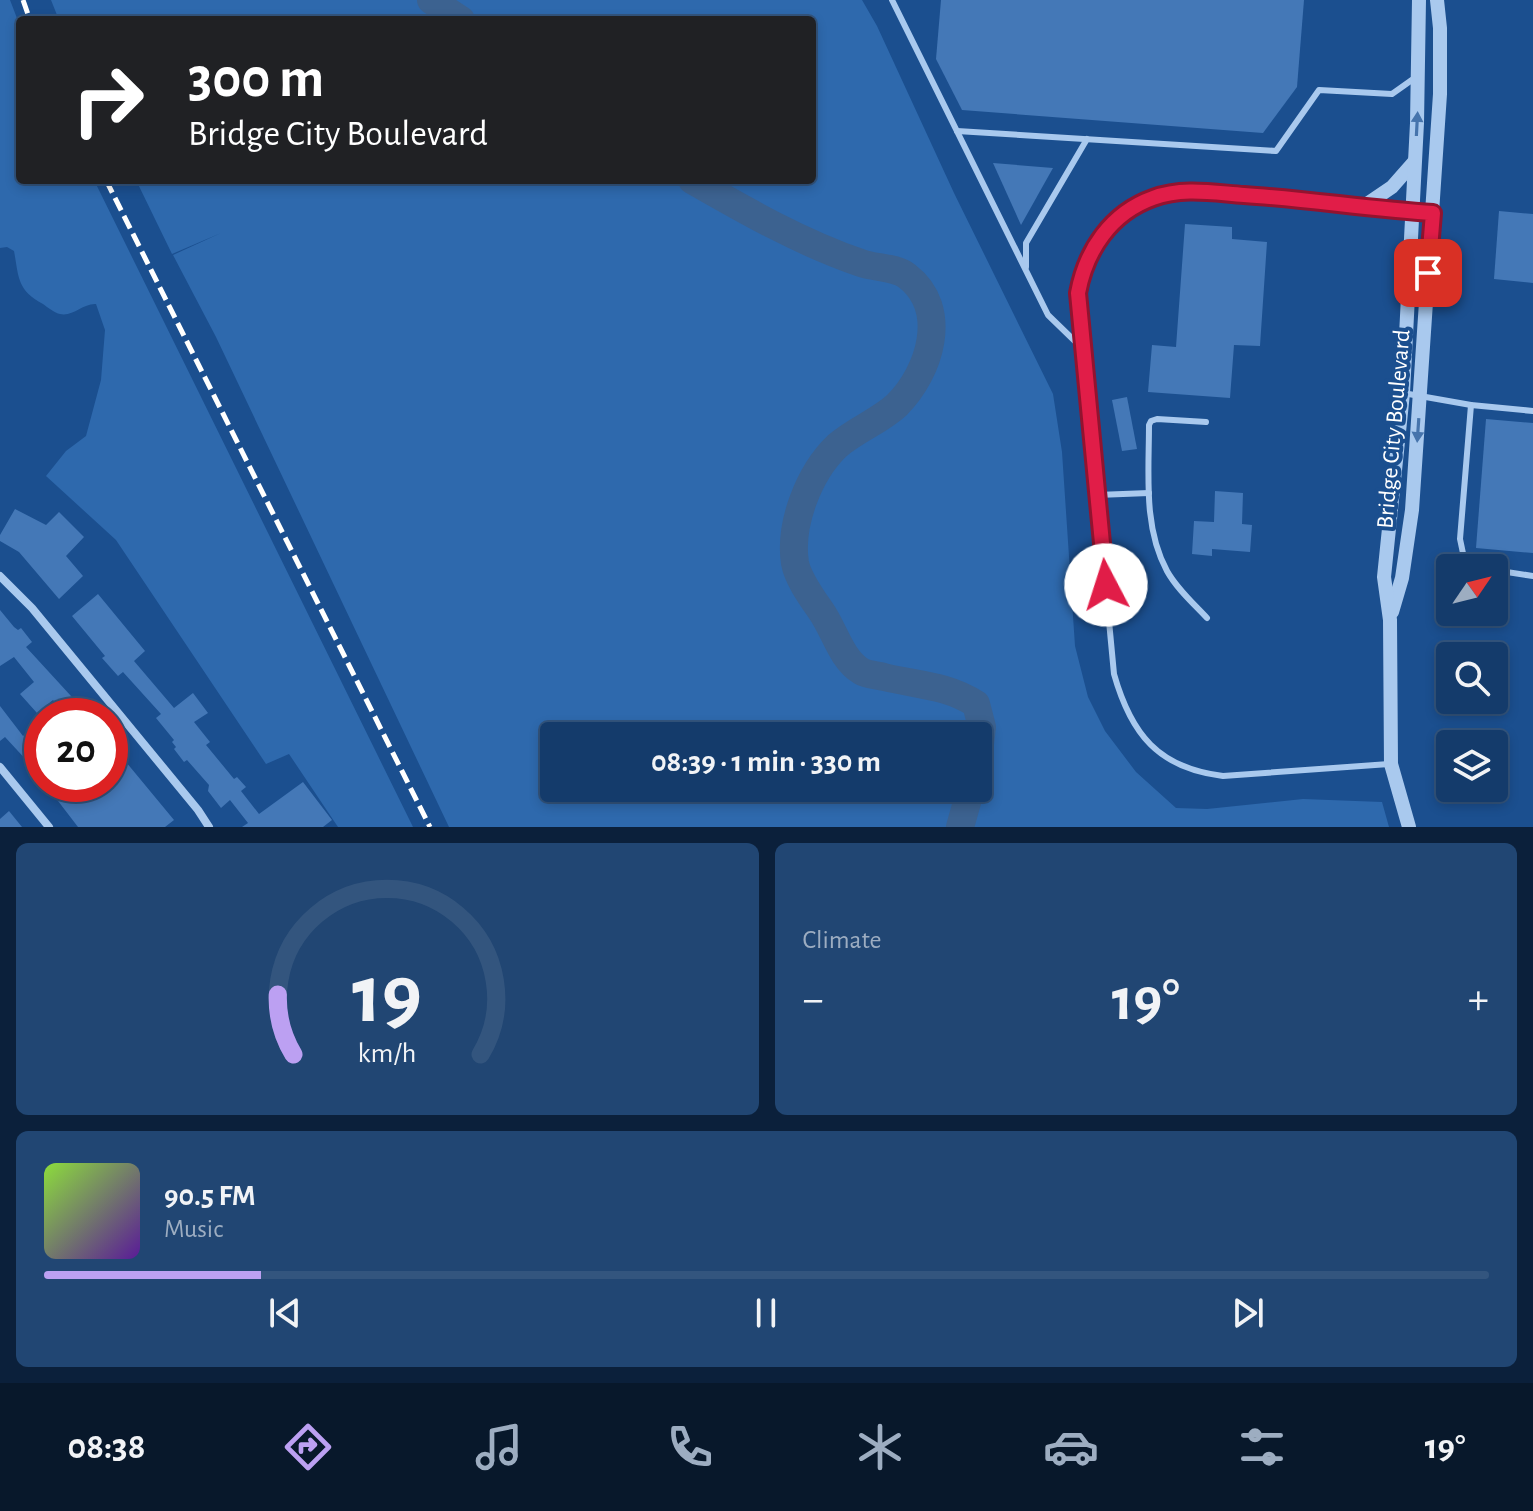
<!DOCTYPE html>
<meta charset="utf-8">
<style>
:root{--surface:#143b6b;--page:#214673;--text:#f1f3f6;--muted:#9dadc1;--line:#33557e;--accent:#bca0f2}
body{margin:0;font-family:"Alegreya Sans",sans-serif;background:var(--page);color:var(--text);height:100vh;display:flex;flex-direction:column;font-size:30px;white-space:nowrap}
*{box-sizing:border-box;margin:0}
p{font-size:26px;color:var(--muted)}
.icon{flex:none;width:44px;height:44px;fill:none;stroke:currentColor;stroke-width:2;stroke-linecap:round;stroke-linejoin:round}
.map{position:relative;height:827px;overflow:hidden}
.sheet{display:flex;flex-direction:column;gap:16px;padding:16px;background:#0b203b;flex:1}
.sheet>*{flex:none}
.banner{position:absolute;left:16px;top:16px;width:800px;height:168px;border-radius:8px;box-shadow:0 4px 12px #0003,0 0 0 2px var(--line);background:#202124;color:#fff;overflow:hidden}
.needle{width:52px;rotate:55deg}
.buttons{position:absolute;left:1436px;top:554px;display:grid;gap:16px}
.buttons a{display:grid;place-items:center;width:72px;height:72px;border-radius:8px;background:var(--surface);box-shadow:0 4px 12px #0003,0 0 0 2px var(--line);font-size:40px}
.speed{position:absolute;left:24px;top:698px;display:flex;gap:16px;font-size:40px;font-weight:700;text-align:center}
.speed>*{display:grid;place-content:center;width:104px;height:104px;border-radius:50%;background:var(--surface);box-shadow:0 4px 12px #0003,0 0 0 2px var(--line);line-height:1}
.speed .limit{border:12px solid #d22;background:#fff;color:#111}
.pin{position:absolute;display:grid;place-items:center;width:68px;height:68px;color:#fff;margin:-34px;border-radius:16px;box-shadow:0 4px 12px #0006}
.me{position:absolute;width:88px;margin:-44px;rotate:355deg;stroke-linejoin:round;filter:drop-shadow(0 0 6px #0008)}
.turn{display:flex;align-items:center;gap:28px;height:168px;padding:0 40px;font-size:36px}
.turn .icon{width:104px;height:104px;stroke-width:2.5}
.turn b{display:block;font-size:56px;line-height:68px}
.big{font-size:60px;font-weight:600;line-height:1.1}
.sheet .card{flex:1;display:flex;flex-direction:column;justify-content:center;gap:12px;min-width:0;padding:0 28px;border-radius:12px;background:var(--page)}
.sheet .dial{align-items:center;gap:0}
.dial svg{height:208px;overflow:visible;fill:none;stroke:var(--line);stroke-width:7;stroke-linecap:round;text-anchor:middle}
.dial text{fill:var(--text);stroke:none}
.song{display:flex;align-items:center;gap:24px}
.cover{width:96px;height:96px;border-radius:12px;background:linear-gradient(135deg,hsl(90 70% 55%),hsl(270 70% 35%))}
.played{height:8px;border-radius:4px;background:linear-gradient(90deg,var(--accent) 15%,var(--line) 15%)}
.keys{display:flex;justify-content:space-around;direction:ltr}
.heat{display:flex;justify-content:space-between;align-items:center;font-size:44px;direction:ltr}
.sheet .tiles{flex:1;display:grid;gap:16px;grid-template-columns:1fr 1fr}
.card:last-child{grid-column:span 2}
.trip{position:absolute;left:540px;top:722px;width:452px;height:80px;border-radius:8px;background:var(--surface);box-shadow:0 4px 12px #0003,0 0 0 2px var(--line);font-weight:600;line-height:80px;text-align:center}
.menu{display:flex;height:128px;justify-content:space-around;align-items:center;background:#08182b;color:var(--muted)}
.menu .icon{width:56px;height:56px}
.menu .selected{color:var(--accent)}
.menu b{font-size:36px;color:var(--text)}
.map>svg:first-child{display:block}
.green{fill:#2e69ad;fill-rule:evenodd}
.lines{fill:none;stroke-linecap:round;stroke-linejoin:round}
.river{stroke:#3c6290;stroke-width:28}
.building{fill:#4478b7}
.service{stroke:#a9c9ee;stroke-width:6}
.minor{stroke:#a9c9ee;stroke-width:8}
.tertiary{stroke:#a9c9ee;stroke-width:14}
.rail{stroke:#fff;stroke-width:5;stroke-dasharray:14 6;stroke-linecap:butt}
.oneway{fill:#4674ac}
.route-casing{stroke:#92132f;stroke-width:20}
.route{stroke:#e11d48;stroke-width:14}
.labels{text-anchor:middle;dominant-baseline:central;stroke-width:8;stroke-linejoin:round;paint-order:stroke}
.street-label{font-size:24px;fill:#fff;stroke:#1b4f8f}
</style>
<div class="map">
<svg width="1533" height="827" viewBox="0 0 1533 827">
<rect width="100%" height="100%" fill="#1b4f8f"/>
<g class="green">
<path d="M0 0H10L20 26V180H94L413 827H338L289 754 266 764 116 540 46 476 66 451 86 436 101 380 105 330 96 304C83 303 73 317 60 314 55 313 47 307 43 304 17 290 19 278 14 251L7 247 0 248Z"/>
<path d="M51 0H862L877 26 954 193 1053 394 1062 452 1075 646 1088 697 1105 731 1136 772 1176 808 1207 809 1303 799 1382 802 1389 827H449L216 337 173 255 221 233 172 254 136 180H812V20H59ZM554 736H978V788H554Z"/>
</g>
<g class="lines">
<g class="river">
<path d="M431 0 461 20"/>
<path d="M692 180C746 211 802 243 861 263 874 268 896 267 907 276 950 309 930 372 897 405 880 421 855 430 837 446 809 473 789 524 795 563 798 579 812 598 821 611 834 629 841 659 861 671 867 675 877 675 884 677 917 685 947 685 976 704L982 727 978 760"/>
<path d="M960 827 971 788"/>
</g>
</g>
<g class="building">
<path d="M941 0H1304L1297 87 1263 133 962 110 936 59Z"/>
<path d="M993 163 1053 168 1021 225Z"/>
<path d="M1499 211 1533 214V283L1494 279Z"/>
<path d="M1185 224 1232 227V239L1267 242 1260 346 1234 345 1230 398 1148 392 1152 345 1176 347Z"/>
<path d="M1127 397 1137 449 1122 451 1112 400Z"/>
<path d="M1486 419 1533 423V553L1476 548Z"/>
<path d="M1215 491 1243 493 1242 524 1252 525 1250 552 1212 549V556L1192 554 1194 521 1214 522Z"/>
<path d="M15 509 46 525 59 512 84 537 66 556 83 576 59 599 19 552 0 541V535Z"/>
<path d="M98 594 145 651 134 661 174 708 193 693 208 713 194 722 210 742 206 745 234 779 237 777 246 787 241 791 259 814 303 782 332 820 323 827H242L248 823 230 800 221 808 208 791 209 785 187 760 184 762 174 749 176 747 172 742 174 740 156 718 161 714 123 672 118 676 102 658 105 656 72 616Z"/>
<path d="M0 610 14 627 18 630 21 628 32 642 26 647 82 708 71 716H66L53 700 37 713 20 694 34 682 14 657 0 666Z"/>
<path d="M0 706 23 736 42 720V777L5 737 0 741Z"/>
<path d="M110 749 123 764 126 762 174 820 165 827H78L45 784H110Z"/>
<path d="M9 811 22 827H0V819Z"/>
</g>
<g class="lines">
<g class="service">
<path d="M892 0 1048 315 1082 348"/>
<path d="M957 131 1276 151 1319 90 1392 94 1416 77"/>
<path d="M1026 267V243L1087 139"/>
<path d="M1403 393 1471 405 1533 411"/>
<path d="M1471 405 1460 539 1464 558 1477 566 1486 568"/>
<path d="M1206 422 1157 419 1151 421 1149 425C1149 473 1143 527 1167 571 1177 589 1193 603 1207 618"/>
<path d="M1097 495 1149 493"/>
<path d="M1494 570 1533 576"/>
<path d="M1389 764 1223 776C1158 768 1131 734 1114 674L1078 293C1085 250 1111 213 1154 198 1183 187 1214 193 1244 195 1307 200 1370 209 1433 213"/>
</g>
<g class="minor">
<path d="M0 576 32 608 198 810 209 827"/>
<path d="M0 767 49 827"/>
</g>
<g class="tertiary">
<path d="M1364 206 1392 187 1414 162"/>
<path d="M1392 612 1402 578 1412 510 1440 94V28L1437 0"/>
<path d="M1409 827 1391 764 1390 620 1384 577 1403 393 1417 123 1419 0"/>
</g>
<g class="rail">
<path d="M23 0 30 20"/>
<path d="M106 180 430 827"/>
</g>
</g>
<defs><path id="oneway-solid" d="M-6-.8H1V-3.2L6.5 0L1 3.2V.8H-6Z" transform="scale(2)"/></defs>
<g class="oneway">
<use href="#oneway-solid" transform="translate(1417 124) rotate(-87)"/>
<use href="#oneway-solid" transform="translate(1418 430) rotate(94)"/>
</g>
<g class="lines">
<defs>
<path id="route" d="M1106 585 1078 293C1086 250 1111 213 1153 198 1183 187 1214 193 1244 195 1307 199 1370 209 1433 213L1428 273"/>
</defs>
<use href="#route" class="route-casing"/>
<use href="#route" class="route"/>
</g>
<g class="labels">
<g class="street-label">
<text transform="translate(1394 429) rotate(-85)">Bridge City Boulevard</text>
</g>
</g>
</svg>
<div class="buttons">
<a><svg class="needle" viewBox="-14 -14 28 28"><path d="M0-13l5 13h-10z" fill="#e53935"/><path d="M0 13l5-13h-10z" fill="#9dadc1"/></svg></a>
<a><svg class="icon" aria-label="search" viewBox="0 0 24 24"><circle cx="10" cy="10" r="6"/><path d="M15 15l6 6"/></svg></a>
<a><svg class="icon" aria-label="layers" viewBox="0 0 24 24"><path d="M12 4l9 5-9 5-9-5zM3 14l9 5 9-5"/></svg></a>
</div>
<div class="speed"><div class="limit">20</div></div>
<div class="pin" style="left:1428px;top:273px;background:#d93025"><svg class="icon" aria-label="arrive" viewBox="0 0 24 24"><path d="M6 21V4h12l-3 4 3 4H6"/></svg></div>
<svg class="me" style="left:1106px;top:585px" viewBox="-20 -20 40 40"><circle r="19" fill="#fff"/><path d="M0-13L10 11 0 6-10 11z" fill="#e11d48"/></svg>
<div class="trip">08:39 · 1 min · 330 m</div>
<div class="banner">
<div class="turn"><svg class="icon" aria-label="right" viewBox="0 0 24 24"><path d="M7 20v-9h11M14 6l5 5-5 5"/></svg><div><b>300 m</b>Bridge City Boulevard</div></div>
</div>
</div>
<section class="sheet">
<div class="tiles">
<div class="card dial"><svg viewBox="0 0 100 80">
<path d="M14 69A42 42 0 1 1 86 69"/>
<path d="M14 69A42 42 0 0 1 8 46" stroke="#bca0f2"/>
<text x="50" y="56" font-size="32" font-weight="700">19</text>
<text x="50" y="72" font-size="11">km/h</text>
</svg></div>
<div class="card"><p>Climate</p>
<div class="heat"><a>−</a><b class="big">19°</b><a>+</a></div>
</div>
<div class="card">
<div class="song"><i class="cover"></i><div><b>90.5 FM</b><p>Music</p></div></div>
<div class="played"></div>
<div class="keys"><svg class="icon" aria-label="previous" viewBox="0 0 24 24"><path d="M18 5L8 12l10 7zM5 5v14"/></svg><svg class="icon" aria-label="pause" viewBox="0 0 24 24"><path d="M8 5v14M16 5v14"/></svg><svg class="icon" aria-label="next" viewBox="0 0 24 24"><path d="M6 5l10 7-10 7zM19 5v14"/></svg></div>
</div>
</div>
</section>
<nav class="menu">
<b>08:38</b>
<svg class="icon selected" aria-label="directions" viewBox="0 0 24 24"><path d="M12 3l9 9-9 9-9-9zM9 14v-3h6M13 9l2 2-2 2"/></svg>
<svg class="icon" aria-label="music" viewBox="0 0 24 24"><path d="M9 18V5l10-2v13"/><circle cx="6" cy="18" r="3"/><circle cx="16" cy="16" r="3"/></svg>
<svg class="icon" aria-label="phone" viewBox="0 0 24 24"><path d="M5 4h4l2 5-3 2q2 4 5 5l2-3 5 2v4C11 20 4 13 5 4z"/></svg>
<svg class="icon" aria-label="climate" viewBox="0 0 24 24"><path d="M12 3v18M4 7l16 10M4 17L20 7"/></svg>
<svg class="icon" aria-label="car" viewBox="0 0 24 24"><path d="M5 17H2v-5l4-1 3-4h7l3 4 3 1v5h-3M9 17h6M6 11h13"/><circle cx="7" cy="17" r="2"/><circle cx="17" cy="17" r="2"/></svg>
<svg class="icon" aria-label="filters" viewBox="0 0 24 24"><path d="M4 7h16M4 17h16"/><circle cx="9" cy="7" r="2"/><circle cx="15" cy="17" r="2"/></svg>
<b>19°</b>
</nav>
